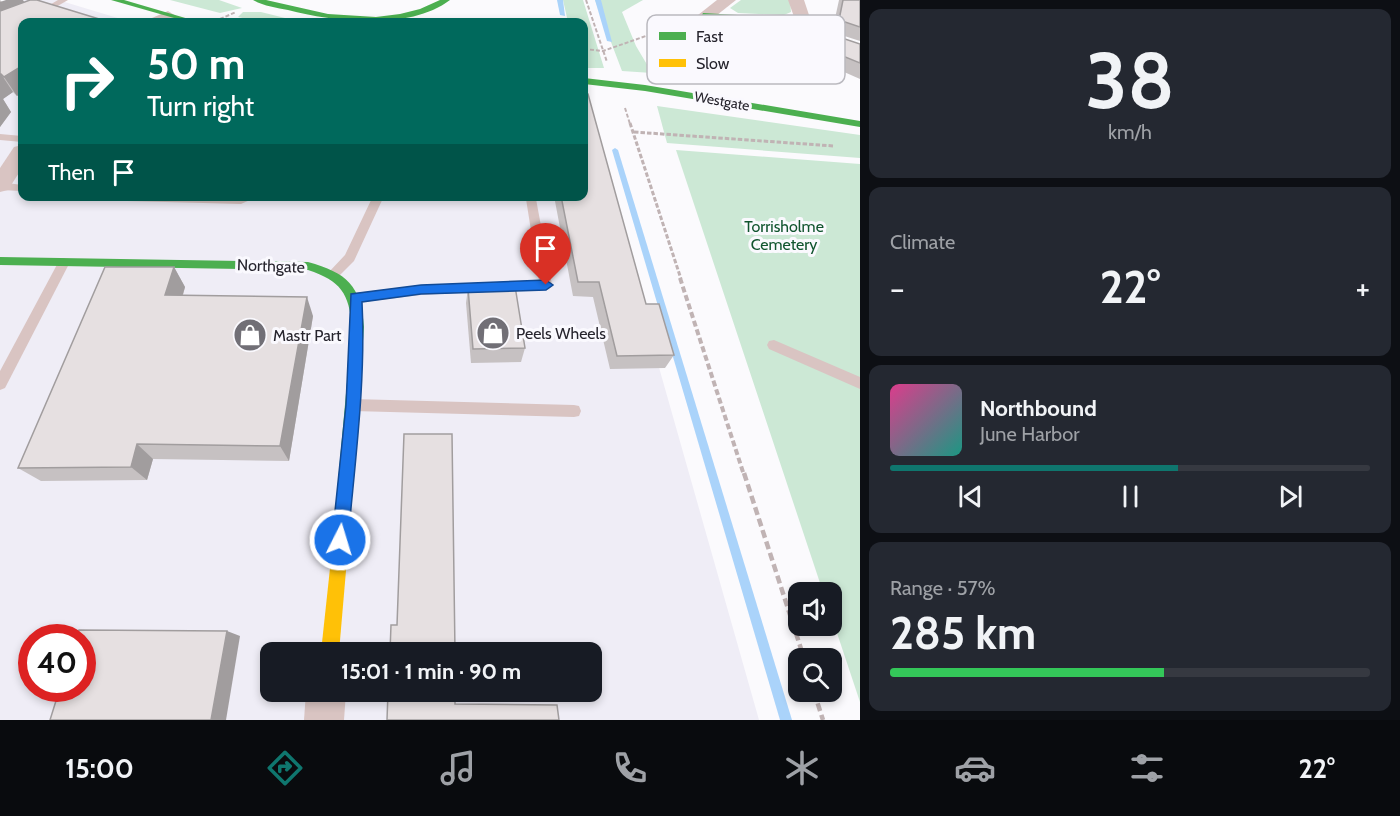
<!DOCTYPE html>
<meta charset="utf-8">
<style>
:root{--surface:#171b24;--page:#242831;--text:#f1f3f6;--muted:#9ea1a6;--line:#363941;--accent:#0f766e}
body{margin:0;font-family:Cabin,sans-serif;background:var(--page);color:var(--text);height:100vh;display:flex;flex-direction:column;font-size:22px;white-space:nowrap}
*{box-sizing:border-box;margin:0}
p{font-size:20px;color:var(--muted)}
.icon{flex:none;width:33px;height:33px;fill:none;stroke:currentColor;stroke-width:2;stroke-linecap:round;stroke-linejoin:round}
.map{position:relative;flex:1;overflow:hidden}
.side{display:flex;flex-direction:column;gap:9px;padding:9px;background:#0d0f14;width:540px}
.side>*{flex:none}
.hud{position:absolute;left:18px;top:18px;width:570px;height:183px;border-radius:12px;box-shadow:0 3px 9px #0003;background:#00695c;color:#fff;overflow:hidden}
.tools{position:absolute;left:788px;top:582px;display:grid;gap:12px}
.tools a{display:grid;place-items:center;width:54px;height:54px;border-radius:12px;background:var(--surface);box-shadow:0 3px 9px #0003;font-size:30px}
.speed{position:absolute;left:18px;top:624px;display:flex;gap:12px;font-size:30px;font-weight:700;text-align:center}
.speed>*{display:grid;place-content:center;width:78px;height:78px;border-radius:50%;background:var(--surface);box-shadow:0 3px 9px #0003;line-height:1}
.speed .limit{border:9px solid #d22;background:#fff;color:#111}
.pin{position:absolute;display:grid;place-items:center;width:51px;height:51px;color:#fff;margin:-62px -26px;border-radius:50% 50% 50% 0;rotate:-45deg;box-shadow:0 0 6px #0007}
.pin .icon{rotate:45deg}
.me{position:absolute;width:66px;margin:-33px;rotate:5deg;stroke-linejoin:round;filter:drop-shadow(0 0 4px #0008)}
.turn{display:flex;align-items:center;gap:21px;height:126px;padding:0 30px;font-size:27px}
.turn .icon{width:78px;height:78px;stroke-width:2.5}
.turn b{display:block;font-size:42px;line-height:51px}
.then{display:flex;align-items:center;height:57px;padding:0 30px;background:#0003;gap:12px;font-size:22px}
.big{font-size:45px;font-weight:700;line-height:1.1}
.side .tile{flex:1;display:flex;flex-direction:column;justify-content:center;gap:9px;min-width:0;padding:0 21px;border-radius:12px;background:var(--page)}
.side .dial{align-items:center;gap:0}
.dial b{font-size:78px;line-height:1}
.song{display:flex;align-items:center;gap:18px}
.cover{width:72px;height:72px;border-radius:9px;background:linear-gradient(135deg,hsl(330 70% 55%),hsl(170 70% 35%))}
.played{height:6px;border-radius:3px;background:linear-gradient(90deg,var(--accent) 60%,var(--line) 60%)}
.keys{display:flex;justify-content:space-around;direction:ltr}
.heat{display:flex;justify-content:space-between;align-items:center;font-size:33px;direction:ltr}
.charge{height:9px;border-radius:4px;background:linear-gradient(90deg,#34c759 57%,var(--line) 0)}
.trip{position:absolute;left:260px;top:642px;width:342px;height:60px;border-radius:12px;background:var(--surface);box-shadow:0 3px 9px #0003;font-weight:700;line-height:60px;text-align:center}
.tab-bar{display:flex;height:96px;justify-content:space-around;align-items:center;background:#090b0e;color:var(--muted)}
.tab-bar .icon{width:42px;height:42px}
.tab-bar .on{color:var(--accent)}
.tab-bar b{font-size:27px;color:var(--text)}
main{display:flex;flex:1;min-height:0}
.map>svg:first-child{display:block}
.built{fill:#efedf6;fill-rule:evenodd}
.green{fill:#cce8d5}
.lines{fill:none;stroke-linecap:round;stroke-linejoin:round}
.stream{fill:#aad3fa;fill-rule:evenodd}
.path-far3{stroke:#c0b3b4;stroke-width:2;stroke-dasharray:4 2;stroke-linecap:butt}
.path-far2{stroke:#c0b3b4;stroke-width:3;stroke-dasharray:4.5 2;stroke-linecap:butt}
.path-far1{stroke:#c0b3b4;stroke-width:4;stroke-dasharray:6 3;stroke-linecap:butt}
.path{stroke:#c0b3b4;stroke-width:4.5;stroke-dasharray:8 4;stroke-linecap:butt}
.lane{fill:#d9c4c2;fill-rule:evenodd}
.street{fill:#d9c4c2;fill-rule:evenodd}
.fast{fill:#4caf50;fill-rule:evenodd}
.slow{fill:#ffc107;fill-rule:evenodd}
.wall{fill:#c6c1c2}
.shaded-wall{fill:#a19d9e}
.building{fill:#e6e0e1;stroke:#a19d9e;stroke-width:1.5}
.route{fill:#1a73e8;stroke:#114b97;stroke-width:1.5}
.labels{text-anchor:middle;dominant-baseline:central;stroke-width:6;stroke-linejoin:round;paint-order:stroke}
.far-street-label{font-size:14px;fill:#26242d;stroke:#faf9fe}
.park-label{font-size:16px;fill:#11552f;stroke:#faf9fe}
.street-label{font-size:16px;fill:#26242d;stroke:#faf9fe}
.poi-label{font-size:16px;fill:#26242d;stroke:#faf9fe;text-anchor:start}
.key{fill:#faf9fe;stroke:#bab9bf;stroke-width:1.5}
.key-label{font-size:16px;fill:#26242d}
</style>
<main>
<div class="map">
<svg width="860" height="720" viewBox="0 0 860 720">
<rect width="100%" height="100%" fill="#fbfafd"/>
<path class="built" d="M24 0H58L131 22H22V196H584L586 110 759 720H0V23ZM32 638H82V688H32ZM270 652H591V692H270Z"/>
<g class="green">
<path d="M170 0H219L242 8 220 13Z"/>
<path d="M563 0H583L604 68H584V22H568Z"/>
<path d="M595 0H643L622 12 636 46 652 73 622 71Z"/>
<path d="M741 0H790L791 12 784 15 738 13 730 8Z"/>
<path d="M243 12H261L301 22H261L238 17Z"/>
<path d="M657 106 860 135V158L667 143Z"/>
<path d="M676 150 860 164V702L831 615V592H823Z"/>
</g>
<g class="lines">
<g class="stream">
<path d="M557 0H563L565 16 560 15Z"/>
<path d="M595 0H601L612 42 607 41Z"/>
<path d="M615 148 618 150 792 720H780L612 150Z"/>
</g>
<g class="path-far3">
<path d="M586 0 607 62"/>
<path d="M220 19 236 12"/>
<path d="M584 49 603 51 683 23"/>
<path d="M625 108 630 124"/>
</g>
<g class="path-far2">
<path d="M630 123 681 279"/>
<path d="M634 132 834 146"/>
</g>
<path class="path-far1" d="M680 278 744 475"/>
<g class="path">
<path d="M744 473 804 658"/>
<path d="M814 692 823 720"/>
</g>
<g class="lane">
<path d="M58 0H68L30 22 22 24 21 22Z"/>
<path d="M0 134 22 136V142L0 140Z"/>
<path d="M0 182 22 185V191L0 190Z"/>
<path d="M84 196H259L241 204 89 200Z"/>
<path d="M373 196H384L354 261 337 278H329L327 275 329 272 345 255Z"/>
<path d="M527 196H535L536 199 552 285 550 288 421 295 355 303 351 301 349 298 355 293 421 285 539 281 526 199Z"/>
<path d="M64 258 70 262 5 388 0 390V371L60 259Z"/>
<path d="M774 340 860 377V389L769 349 767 345 769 341Z"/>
<path d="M353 399 574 405 579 406 581 411 579 416 574 417 353 411 348 409 346 405 348 401Z"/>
</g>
<g class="street">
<path d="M717 0H736L712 19H700L698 15Z"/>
<path d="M788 0H804L811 21 809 25H797Z"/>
<path d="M168 11 176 16 169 22H149L152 18Z"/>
<path d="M22 145V168L8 190 0 192V168L14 147Z"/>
<path d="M306 692H346L344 720H304Z"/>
</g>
<g class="fast">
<path d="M111 0H124L199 22H188Z"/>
<path d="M253 0H266L328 14 376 17 400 14 420 9 440 0H450C409 31 335 22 288 10 277 8 263 6 253 0Z"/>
<path d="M703 13 806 19 819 33 860 47V53L813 37 801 23 706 17 702 15Z"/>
<path d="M584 78 645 85 860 121V127L645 91 584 84Z"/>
<path d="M0 257 308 262C347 273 361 285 364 327L347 559 345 565 339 567 333 565 331 559 352 327C349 293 341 281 308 270L0 265Z"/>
</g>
<path class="slow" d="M339 551 345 553 347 559 339 652H321L331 559 333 553Z"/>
</g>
<g class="wall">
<path d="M0 0 22 22V92L17 96 13 92 3 99 11 112 0 127Z"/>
<path d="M839 0H860V41L832 32Z"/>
<path d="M836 36 860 44V79L826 64 829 48Z"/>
<path d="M554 196H584L674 355 665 368 610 369 593 297 573 296Z"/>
<path d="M174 267 185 287 183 295 313 316 289 461 153 459 147 480 41 481 18 468Z"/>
<path d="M468 288 525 348 521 362 471 363 466 303Z"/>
</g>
<g class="shaded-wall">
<path d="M6 0H23L31 13 0 25V2Z"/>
<path d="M22 66V92L17 96 4 77Z"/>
<path d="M0 74H1L13 92 3 99 11 112 0 127Z"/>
<path d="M174 267 185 287 177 314 165 295Z"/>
<path d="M307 297 313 316 289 461 280 446Z"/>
<path d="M137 444 153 459 147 480 131 467Z"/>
<path d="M227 631 240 636 226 720H211Z"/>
</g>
<g class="building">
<path d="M30 0H37L109 22H22V66L4 77 1 74H0V11Z"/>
<path d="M843 0H860V27L839 20Z"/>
<path d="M836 36 860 44V63L833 52Z"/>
<path d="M584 94H588L646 304H659L674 355 617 356 599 282H578L561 196H584Z"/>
<path d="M105 267H174L165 295 307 297 280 446 137 444 131 467 18 468Z"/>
<path d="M515 286 525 348 473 349 468 288Z"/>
<path d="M404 434H452L455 652H390L391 625H397Z"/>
<path d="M79 630 227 631 211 720H50L60 688H82V638H76Z"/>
<path d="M388 692H455V704L557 705 559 720H387Z"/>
</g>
<path class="route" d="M546 280 553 285 546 290 421 294 362 302C366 381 355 461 348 540L346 546 340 548 334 546 332 540 346 405 351 294 421 285Z"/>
<defs>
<symbol id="shop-disc" viewBox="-11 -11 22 22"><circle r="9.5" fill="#716f76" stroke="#faf9fe"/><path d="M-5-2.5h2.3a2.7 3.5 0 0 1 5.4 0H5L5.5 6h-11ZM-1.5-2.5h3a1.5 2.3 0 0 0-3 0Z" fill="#fff"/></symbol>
</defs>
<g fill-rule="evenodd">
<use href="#shop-disc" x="474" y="314" width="38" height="38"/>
<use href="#shop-disc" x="231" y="316" width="38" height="38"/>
</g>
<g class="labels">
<g class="far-street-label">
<text transform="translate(722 101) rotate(10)">Westgate</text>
</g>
<g class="park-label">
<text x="784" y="226">Torrisholme<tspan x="784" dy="18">Cemetery</tspan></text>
</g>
<g class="street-label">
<text transform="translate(271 266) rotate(2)">Northgate</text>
</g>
<g class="poi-label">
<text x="516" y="333">Peels Wheels</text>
<text x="273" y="335">Mastr Part</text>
</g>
</g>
<rect x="647" y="15" width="198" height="69" rx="9" class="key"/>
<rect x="659" y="32" width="27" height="8" fill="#4caf50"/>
<rect x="659" y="59" width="27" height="8" fill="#ffc107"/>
<g class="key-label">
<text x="696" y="42">Fast</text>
<text x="696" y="69">Slow</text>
</g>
</svg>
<div class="tools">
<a><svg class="icon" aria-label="sound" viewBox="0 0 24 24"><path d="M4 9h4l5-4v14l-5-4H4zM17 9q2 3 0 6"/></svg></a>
<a><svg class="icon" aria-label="search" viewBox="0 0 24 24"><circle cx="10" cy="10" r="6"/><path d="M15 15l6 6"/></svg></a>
</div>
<div class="speed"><div class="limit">40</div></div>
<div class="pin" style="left:546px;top:285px;background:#d93025"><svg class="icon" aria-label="arrive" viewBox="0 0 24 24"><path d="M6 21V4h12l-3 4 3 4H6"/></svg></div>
<svg class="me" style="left:340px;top:540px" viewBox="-20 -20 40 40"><circle r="17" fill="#1a73e8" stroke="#fff" stroke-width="3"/><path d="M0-11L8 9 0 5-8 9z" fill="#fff"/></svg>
<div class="trip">15:01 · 1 min · 90 m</div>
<div class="hud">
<div class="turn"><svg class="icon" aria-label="right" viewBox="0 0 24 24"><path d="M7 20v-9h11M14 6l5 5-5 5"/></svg><div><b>50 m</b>Turn right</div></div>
<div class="then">Then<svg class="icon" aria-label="arrive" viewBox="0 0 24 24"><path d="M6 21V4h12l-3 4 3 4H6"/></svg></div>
</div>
</div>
<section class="side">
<div class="tile dial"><b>38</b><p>km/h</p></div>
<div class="tile"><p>Climate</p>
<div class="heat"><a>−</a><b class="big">22°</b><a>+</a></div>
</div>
<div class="tile">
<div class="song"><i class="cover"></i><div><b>Northbound</b><p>June Harbor</p></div></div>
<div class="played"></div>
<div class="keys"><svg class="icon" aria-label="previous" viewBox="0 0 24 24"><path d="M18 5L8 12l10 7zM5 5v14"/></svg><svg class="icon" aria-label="pause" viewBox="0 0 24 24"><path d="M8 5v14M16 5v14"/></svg><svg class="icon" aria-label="next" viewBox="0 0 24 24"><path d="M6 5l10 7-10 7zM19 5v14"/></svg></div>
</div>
<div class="tile"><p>Range · 57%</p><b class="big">285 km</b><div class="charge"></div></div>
</section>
</main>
<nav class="tab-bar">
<b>15:00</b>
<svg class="icon on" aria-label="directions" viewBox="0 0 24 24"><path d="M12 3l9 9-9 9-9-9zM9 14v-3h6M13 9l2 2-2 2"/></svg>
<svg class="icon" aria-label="music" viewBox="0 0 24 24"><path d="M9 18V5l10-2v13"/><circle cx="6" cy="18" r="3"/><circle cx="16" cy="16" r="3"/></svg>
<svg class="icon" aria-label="phone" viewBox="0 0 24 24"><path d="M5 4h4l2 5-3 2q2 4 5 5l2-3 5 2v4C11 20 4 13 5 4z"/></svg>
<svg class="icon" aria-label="climate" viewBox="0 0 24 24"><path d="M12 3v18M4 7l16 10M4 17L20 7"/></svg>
<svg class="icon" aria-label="car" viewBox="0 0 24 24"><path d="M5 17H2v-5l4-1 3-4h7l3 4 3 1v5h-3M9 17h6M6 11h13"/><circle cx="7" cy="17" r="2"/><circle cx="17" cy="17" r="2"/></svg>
<svg class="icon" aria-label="filters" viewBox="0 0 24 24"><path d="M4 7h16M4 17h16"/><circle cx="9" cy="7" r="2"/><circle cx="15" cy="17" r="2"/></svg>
<b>22°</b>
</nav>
